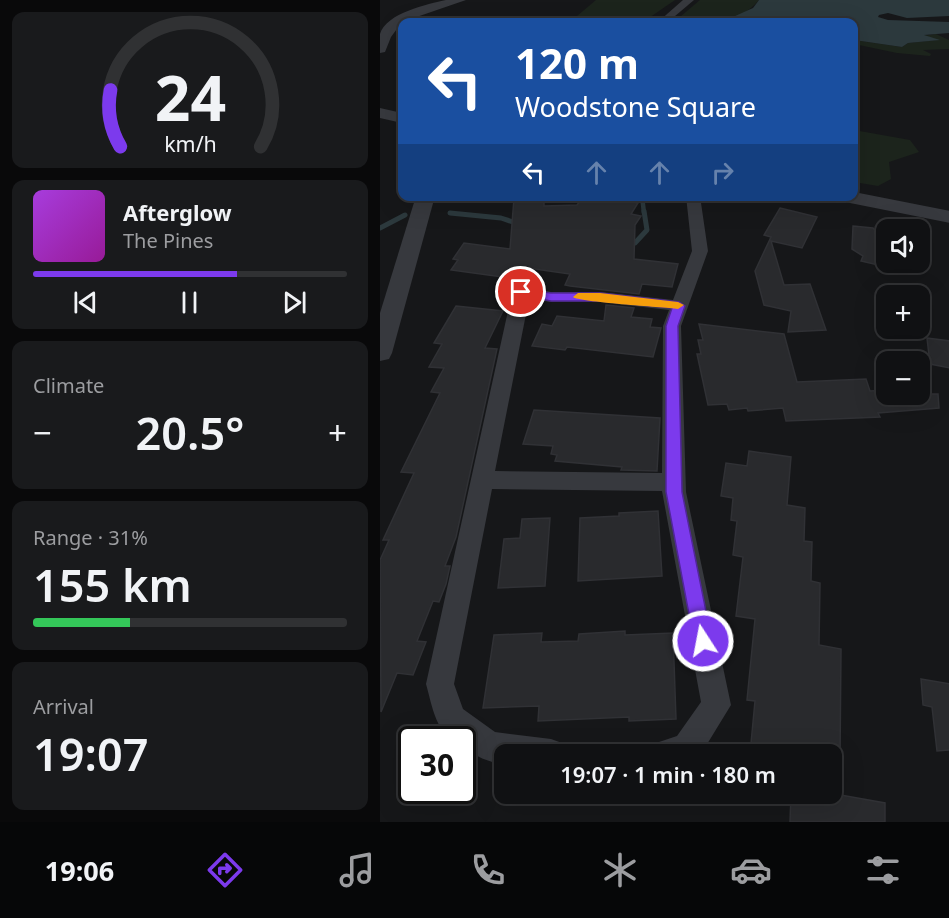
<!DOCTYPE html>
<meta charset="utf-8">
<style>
:root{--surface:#101113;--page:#191a1c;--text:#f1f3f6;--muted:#9c9da0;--line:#303133;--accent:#7c3aed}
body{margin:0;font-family:"Noto Sans",sans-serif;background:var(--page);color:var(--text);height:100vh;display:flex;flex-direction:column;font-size:22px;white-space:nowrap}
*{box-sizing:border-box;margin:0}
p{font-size:20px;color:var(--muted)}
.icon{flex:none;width:33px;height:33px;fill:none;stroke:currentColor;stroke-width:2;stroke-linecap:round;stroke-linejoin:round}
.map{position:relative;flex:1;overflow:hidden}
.side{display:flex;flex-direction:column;gap:12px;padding:12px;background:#09090a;width:380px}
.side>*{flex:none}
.top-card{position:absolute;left:18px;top:18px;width:460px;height:183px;border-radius:12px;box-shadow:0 6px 24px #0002,0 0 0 2px var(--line);background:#1a4fa0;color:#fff;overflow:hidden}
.controls{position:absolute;left:496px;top:219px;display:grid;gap:12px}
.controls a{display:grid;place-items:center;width:54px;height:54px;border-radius:12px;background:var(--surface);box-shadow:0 6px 24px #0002,0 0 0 2px var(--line);font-size:30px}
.speed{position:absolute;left:18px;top:726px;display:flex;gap:12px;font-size:30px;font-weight:700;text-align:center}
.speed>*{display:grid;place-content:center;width:78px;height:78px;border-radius:50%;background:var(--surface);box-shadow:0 6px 24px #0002,0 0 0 2px var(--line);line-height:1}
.speed .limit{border:3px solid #111;border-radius:9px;background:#fff;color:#111}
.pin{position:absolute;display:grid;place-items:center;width:51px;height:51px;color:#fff;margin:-26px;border:3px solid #fff;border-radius:50%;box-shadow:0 2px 6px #0007}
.me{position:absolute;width:66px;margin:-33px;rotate:349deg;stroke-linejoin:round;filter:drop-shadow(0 0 4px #0008)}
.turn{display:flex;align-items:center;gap:21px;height:126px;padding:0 18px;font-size:27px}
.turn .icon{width:78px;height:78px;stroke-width:2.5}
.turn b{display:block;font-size:42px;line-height:51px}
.lanes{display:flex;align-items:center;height:57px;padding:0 18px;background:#0003;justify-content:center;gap:30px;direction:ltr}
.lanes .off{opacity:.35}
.big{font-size:45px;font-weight:600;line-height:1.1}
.side .widget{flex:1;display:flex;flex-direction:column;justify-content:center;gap:9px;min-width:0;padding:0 21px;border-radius:12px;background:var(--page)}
.side .dial{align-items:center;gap:0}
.dial svg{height:156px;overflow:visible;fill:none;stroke:var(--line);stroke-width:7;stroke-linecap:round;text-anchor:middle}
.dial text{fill:var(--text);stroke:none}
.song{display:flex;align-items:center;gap:18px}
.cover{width:72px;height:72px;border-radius:9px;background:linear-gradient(135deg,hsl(280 70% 55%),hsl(300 70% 35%))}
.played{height:6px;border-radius:3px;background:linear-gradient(90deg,var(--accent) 65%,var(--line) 65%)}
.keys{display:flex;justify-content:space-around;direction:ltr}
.heat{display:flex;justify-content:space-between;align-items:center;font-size:33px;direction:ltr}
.charge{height:9px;border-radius:4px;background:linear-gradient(90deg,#34c759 31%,var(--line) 0)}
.trip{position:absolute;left:114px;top:744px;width:348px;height:60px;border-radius:12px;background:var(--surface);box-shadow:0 6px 24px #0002,0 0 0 2px var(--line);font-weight:600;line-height:60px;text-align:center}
.menu{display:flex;height:96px;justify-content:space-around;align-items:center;background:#060708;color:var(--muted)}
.menu .icon{width:42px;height:42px}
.menu .current{color:var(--accent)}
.menu b{font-size:27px;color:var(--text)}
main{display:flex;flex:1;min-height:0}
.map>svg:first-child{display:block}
.green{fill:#1c241c}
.water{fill:#2c393d}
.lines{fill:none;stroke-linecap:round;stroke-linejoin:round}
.stream-far1{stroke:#2c393d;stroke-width:4.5}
.stream{stroke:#2c393d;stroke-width:5}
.building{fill:#292a2d;stroke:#303135;stroke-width:1.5}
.minor{fill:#37393e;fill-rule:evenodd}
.tertiary{fill:#37393e;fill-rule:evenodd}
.route{fill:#7c3aed;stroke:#51269a;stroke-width:1.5}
.slow{fill:#f59e0b}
</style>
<main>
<section class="side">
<div class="widget dial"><svg viewBox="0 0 100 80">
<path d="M14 69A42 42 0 1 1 86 69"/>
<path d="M14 69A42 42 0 0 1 9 40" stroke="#7c3aed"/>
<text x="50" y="56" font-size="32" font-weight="700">24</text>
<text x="50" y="72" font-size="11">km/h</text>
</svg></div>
<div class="widget">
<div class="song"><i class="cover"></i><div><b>Afterglow</b><p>The Pines</p></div></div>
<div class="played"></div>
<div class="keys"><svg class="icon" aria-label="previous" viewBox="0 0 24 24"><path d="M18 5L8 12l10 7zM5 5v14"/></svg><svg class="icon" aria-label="pause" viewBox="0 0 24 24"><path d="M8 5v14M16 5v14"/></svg><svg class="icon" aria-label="next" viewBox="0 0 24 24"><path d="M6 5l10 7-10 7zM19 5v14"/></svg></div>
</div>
<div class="widget"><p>Climate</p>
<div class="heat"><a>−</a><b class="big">20.5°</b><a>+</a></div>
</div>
<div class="widget"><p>Range · 31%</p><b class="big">155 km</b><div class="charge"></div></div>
<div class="widget"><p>Arrival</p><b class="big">19:07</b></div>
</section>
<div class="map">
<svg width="570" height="822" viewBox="0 0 570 822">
<rect width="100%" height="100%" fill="#161719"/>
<g class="green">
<path d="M216 0H295L263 22H190Z"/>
<path d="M320 0H379C356 27 327 22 294 22Z"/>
<path d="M556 34 569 40V49L543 50 551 54 550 56 517 53 474 44V40L522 47 528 43 557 40 541 36Z"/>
<path d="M474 130 530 140 539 152 509 162 511 179 498 186 474 182Z"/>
</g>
<path class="water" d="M379 0H569V16L527 18 508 13 499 15 498 17 508 20 569 22V33L544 35 560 40 528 43 522 47 474 40V22L344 21 373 8Z"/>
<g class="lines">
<path class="stream-far1" d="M262 196 264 213"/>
<g class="stream">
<path d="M70 213 121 218 139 224"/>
<path d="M0 228 25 215"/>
<path d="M246 244 255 243 267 230 264 211"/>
</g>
</g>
<g class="building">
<path d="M204 196H251L248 201 258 203 251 214 261 216 255 225 254 259 298 264 292 287 262 284 259 294 190 286 185 285 190 274 148 268 137 279 71 270 78 260 73 259 84 243 130 249 134 198H152L151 202 164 201V206L197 205Z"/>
<path d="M400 208 437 217 422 248 391 241 404 285 430 284 446 330 408 332 411 311 384 305 375 271 391 237 384 235Z"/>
<path d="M473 226 493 228 497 232 507 234V267L481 261 483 256 472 249Z"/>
<path d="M226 305 254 308 251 317 272 319 270 327 281 328 273 357 187 347 185 350 152 346 162 324 172 326 177 316 224 321Z"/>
<path d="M76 306 123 311 105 348 117 349 76 537 65 566H70L66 584 59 602 53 601 37 641 46 642 33 675 17 673 1 712 0 560 9 540H3L34 473 21 472 60 393 51 392 64 368 49 367 62 344 54 343Z"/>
<path d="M319 324 404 334 417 382 486 379 490 391 507 390V394H558L559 408 498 413 500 417 406 421 403 408 368 411 367 408 349 410 347 404 328 405 317 354H321L318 340H323Z"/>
<path d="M547 338 570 341V368L550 364Z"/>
<path d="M154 410 280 418 277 471 241 470 242 467 175 461 177 455 171 454 173 446 143 444Z"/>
<path d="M369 451 411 457 407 505 425 508 424 541 432 542 431 581 440 583 439 645 461 649 460 760 452 758V754H370L375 701 367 700 375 619 356 616 363 557 353 555 357 521 351 520 353 498 341 496 346 463 367 466Z"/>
<path d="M278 511 282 576 198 581 200 518 239 516V513Z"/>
<path d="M170 518 165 586 118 588 124 539 140 538 142 519Z"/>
<path d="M245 631V635L293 633 296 719 249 721V717L158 721 159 706 103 708 114 635 162 633 161 642 198 641 199 634Z"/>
<path d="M541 679 570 684V750L557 751 552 707 543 705Z"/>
<path d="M411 794H455L505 803V822H410Z"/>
</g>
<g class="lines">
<g class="minor">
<path d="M303 0H314L288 22H278Z"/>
<path d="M306 196H320L328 251 301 326 306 492 351 705 321 754H272L276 743 297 736 321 702 282 491 112 489 74 684 83 709 115 732 171 739 182 743 186 754H124V764C107 762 97 757 82 746V740C56 740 52 704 46 684L133 288 136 284H148L151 288 171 292H220L293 300 312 251ZM149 299 171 302H220L289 310 283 326 282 473 115 471Z"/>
</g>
<g class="tertiary">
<path d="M66 0H86L22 22 11 37 5 52 0 53C0 48 0 39 0 34 6 13 48 4 66 0Z"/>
<path d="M0 108 22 113V123L0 118Z"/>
<path d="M474 192 570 211V223L465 202 458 200 456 196H474Z"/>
<path d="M36 196H55L12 353 9 359 0 361V313Z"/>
</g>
</g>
<path class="route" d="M141 289 171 293H220L299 302 305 306 298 326 302 492 332 641 330 647 323 650 317 647 314 641 286 492V326L292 308 220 301H171L137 295 135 292Z"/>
<path class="slow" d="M220 293 298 302 304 305 298 309C283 307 198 302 193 297L198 293Z"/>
</svg>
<div class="controls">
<a><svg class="icon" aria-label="sound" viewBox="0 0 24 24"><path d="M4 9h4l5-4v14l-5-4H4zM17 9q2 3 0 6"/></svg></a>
<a>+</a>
<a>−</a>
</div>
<div class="speed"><div class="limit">30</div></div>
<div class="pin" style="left:141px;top:292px;background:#d93025"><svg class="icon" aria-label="arrive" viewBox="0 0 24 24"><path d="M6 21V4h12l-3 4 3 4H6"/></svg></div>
<svg class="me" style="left:323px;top:641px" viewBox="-20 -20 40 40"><circle r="17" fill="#7c3aed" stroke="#fff" stroke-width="3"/><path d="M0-11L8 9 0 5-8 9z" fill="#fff"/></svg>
<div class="trip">19:07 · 1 min · 180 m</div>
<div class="top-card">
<div class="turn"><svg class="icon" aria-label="left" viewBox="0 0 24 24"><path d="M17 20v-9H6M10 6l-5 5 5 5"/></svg><div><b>120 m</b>Woodstone Square</div></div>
<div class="lanes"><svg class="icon" aria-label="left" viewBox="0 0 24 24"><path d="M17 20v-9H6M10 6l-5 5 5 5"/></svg><svg class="icon off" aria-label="ahead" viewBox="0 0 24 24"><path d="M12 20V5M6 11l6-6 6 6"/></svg><svg class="icon off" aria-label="ahead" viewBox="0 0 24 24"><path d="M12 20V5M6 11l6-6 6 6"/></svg><svg class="icon off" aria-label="right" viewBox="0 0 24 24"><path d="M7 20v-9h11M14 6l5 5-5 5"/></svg></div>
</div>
</div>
</main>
<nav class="menu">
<b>19:06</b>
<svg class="icon current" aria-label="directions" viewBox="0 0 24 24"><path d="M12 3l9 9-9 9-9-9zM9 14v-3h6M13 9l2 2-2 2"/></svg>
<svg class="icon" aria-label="music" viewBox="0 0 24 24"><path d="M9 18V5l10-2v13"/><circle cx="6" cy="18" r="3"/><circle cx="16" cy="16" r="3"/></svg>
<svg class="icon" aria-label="phone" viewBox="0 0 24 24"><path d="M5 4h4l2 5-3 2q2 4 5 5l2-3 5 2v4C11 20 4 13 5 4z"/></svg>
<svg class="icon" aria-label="climate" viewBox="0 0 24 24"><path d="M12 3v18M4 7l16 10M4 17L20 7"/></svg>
<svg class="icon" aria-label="car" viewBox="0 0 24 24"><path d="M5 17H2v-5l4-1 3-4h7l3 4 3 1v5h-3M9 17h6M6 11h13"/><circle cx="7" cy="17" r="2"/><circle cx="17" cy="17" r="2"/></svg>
<svg class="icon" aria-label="filters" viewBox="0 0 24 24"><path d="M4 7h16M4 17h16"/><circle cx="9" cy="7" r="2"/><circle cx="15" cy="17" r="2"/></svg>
</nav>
